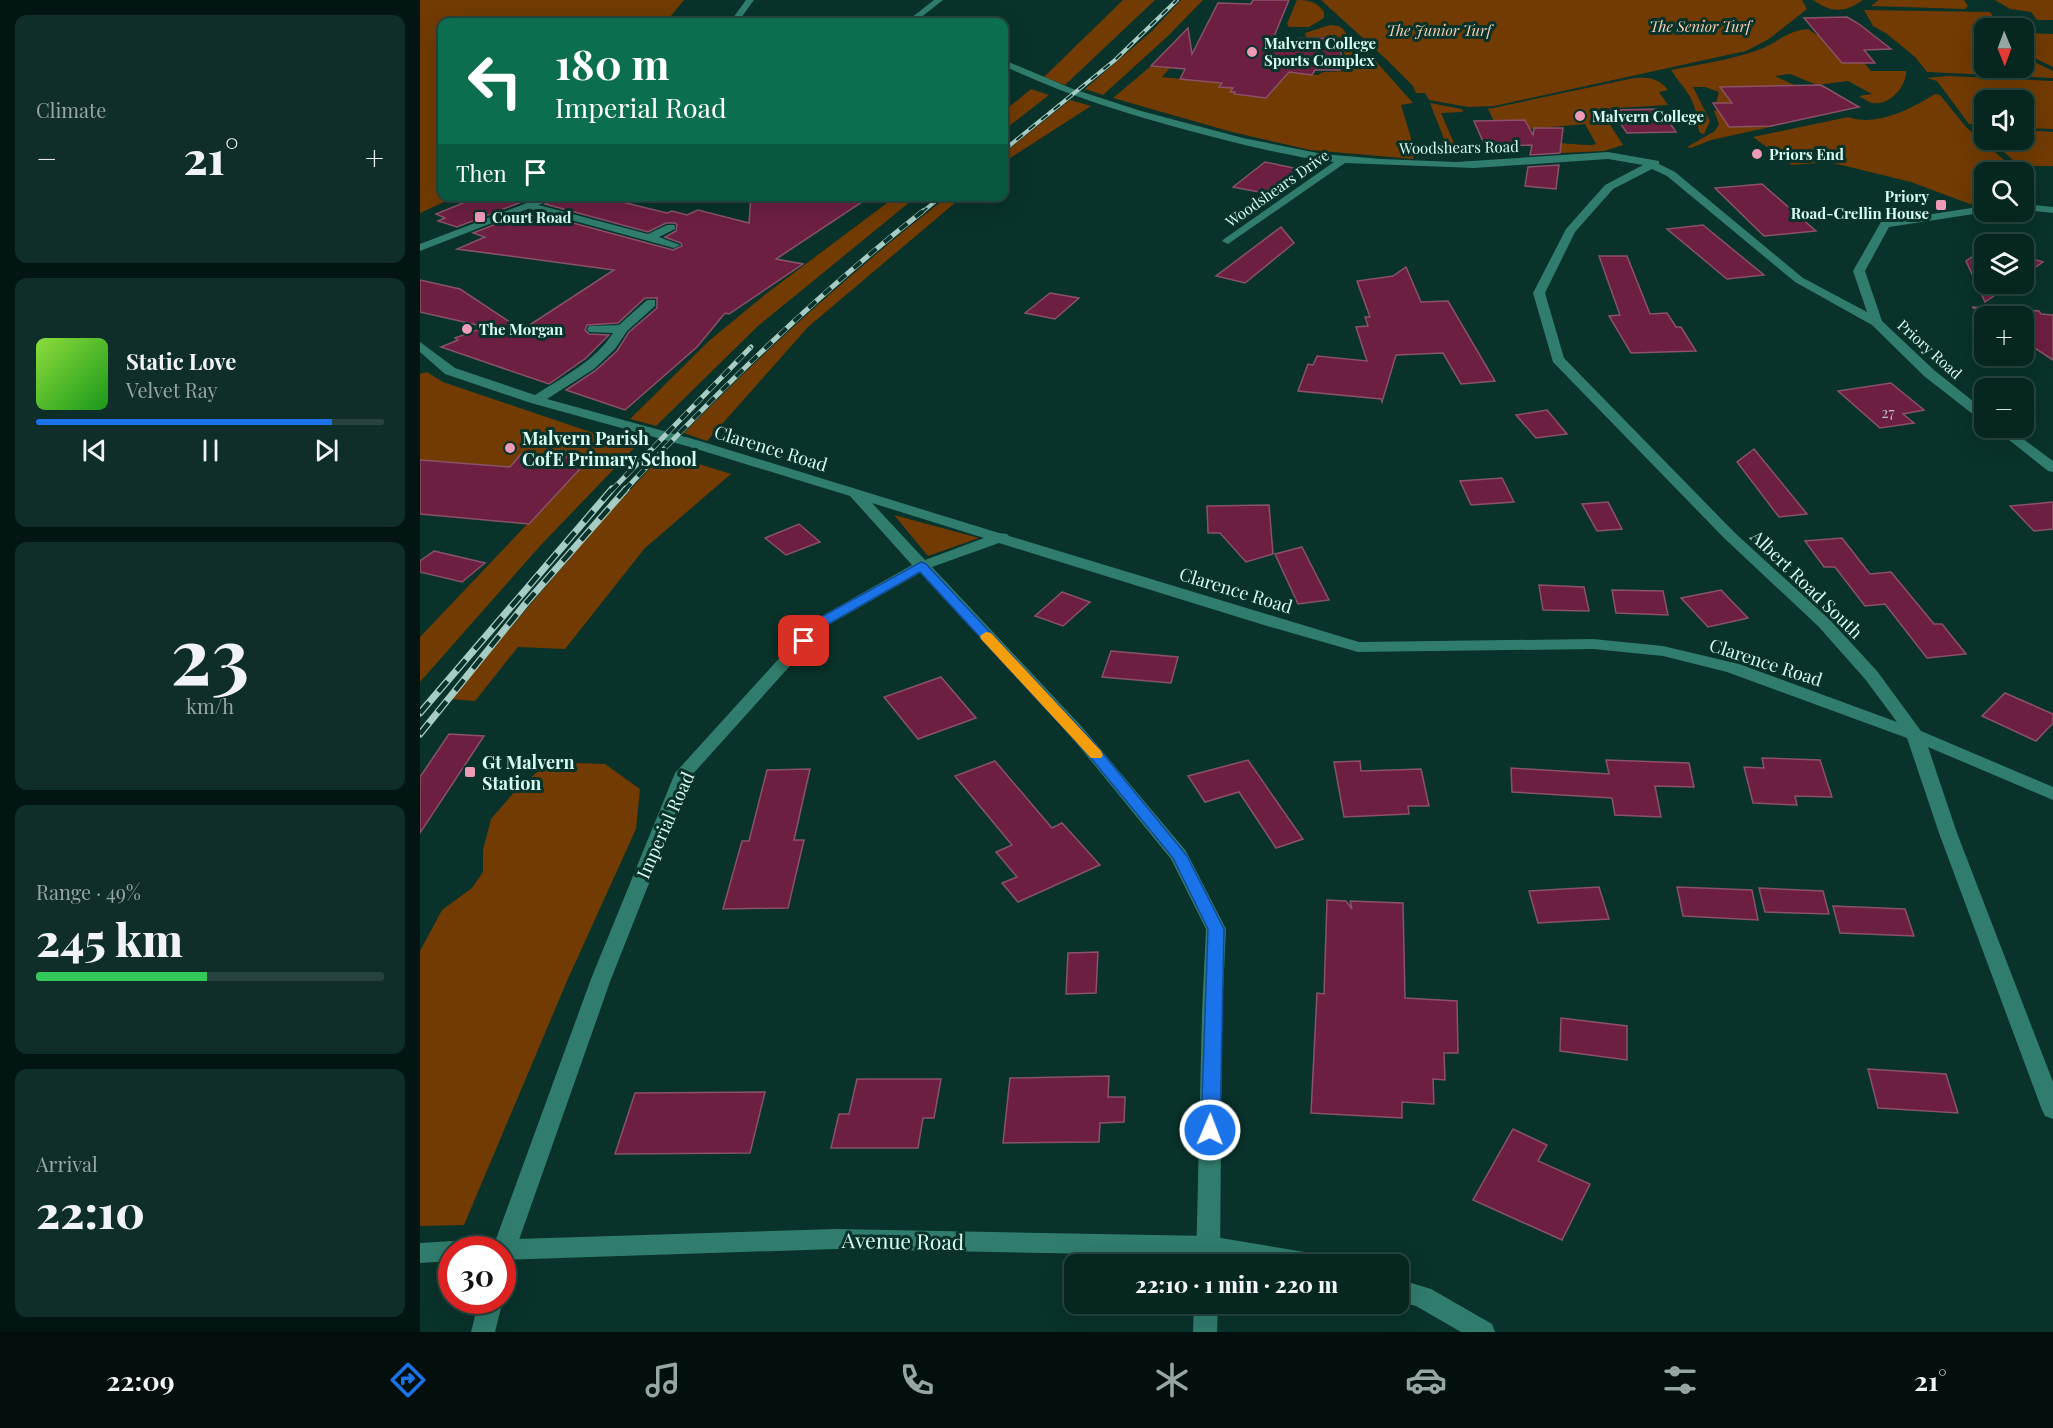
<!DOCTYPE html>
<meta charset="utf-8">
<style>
:root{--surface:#062620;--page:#0f2e29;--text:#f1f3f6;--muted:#98a5a5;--line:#27433e;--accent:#1a73e8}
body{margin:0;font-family:"Playfair Display",serif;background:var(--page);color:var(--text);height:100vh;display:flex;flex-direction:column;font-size:22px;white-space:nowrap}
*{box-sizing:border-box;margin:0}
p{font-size:20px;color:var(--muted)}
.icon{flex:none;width:33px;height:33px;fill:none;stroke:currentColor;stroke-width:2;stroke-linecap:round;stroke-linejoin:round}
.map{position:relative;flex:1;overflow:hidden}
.sheet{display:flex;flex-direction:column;gap:15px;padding:15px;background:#031512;width:420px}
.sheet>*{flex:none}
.banner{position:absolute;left:18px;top:18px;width:570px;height:183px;border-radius:12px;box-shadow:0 6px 24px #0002,0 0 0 2px var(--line);background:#0b6e4f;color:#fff;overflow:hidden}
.needle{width:39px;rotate:179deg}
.controls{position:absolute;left:1554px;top:18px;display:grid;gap:12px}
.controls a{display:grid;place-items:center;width:60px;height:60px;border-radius:12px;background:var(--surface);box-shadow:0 6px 24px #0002,0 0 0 2px var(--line);font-size:30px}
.speed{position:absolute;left:18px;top:1236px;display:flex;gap:12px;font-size:30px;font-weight:700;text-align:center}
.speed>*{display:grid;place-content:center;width:78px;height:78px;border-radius:50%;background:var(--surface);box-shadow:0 6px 24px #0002,0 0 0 2px var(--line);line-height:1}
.speed .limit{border:9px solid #d22;background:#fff;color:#111}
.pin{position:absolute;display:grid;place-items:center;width:51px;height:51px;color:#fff;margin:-26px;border-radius:12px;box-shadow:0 3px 9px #0006}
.me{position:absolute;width:66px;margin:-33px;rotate:1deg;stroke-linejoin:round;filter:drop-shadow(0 0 4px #0008)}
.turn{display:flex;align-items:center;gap:21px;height:126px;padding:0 18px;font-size:27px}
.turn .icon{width:78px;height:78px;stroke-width:2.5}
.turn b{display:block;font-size:42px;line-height:51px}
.then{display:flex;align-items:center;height:57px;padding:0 18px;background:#0003;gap:12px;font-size:22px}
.big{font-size:45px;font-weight:800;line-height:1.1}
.sheet .tile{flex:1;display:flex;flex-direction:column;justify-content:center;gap:9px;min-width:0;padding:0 21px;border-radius:12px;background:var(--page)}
.sheet .dial{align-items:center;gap:0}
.dial b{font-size:78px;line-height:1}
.song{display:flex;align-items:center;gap:18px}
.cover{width:72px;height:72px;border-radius:9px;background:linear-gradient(135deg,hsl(90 70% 55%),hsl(120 70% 35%))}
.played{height:6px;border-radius:3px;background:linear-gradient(90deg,var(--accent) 85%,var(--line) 85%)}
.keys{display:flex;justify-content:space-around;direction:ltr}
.heat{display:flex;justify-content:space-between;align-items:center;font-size:33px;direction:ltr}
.charge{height:9px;border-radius:4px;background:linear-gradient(90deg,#34c759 49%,var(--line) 0)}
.trip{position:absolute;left:644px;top:1254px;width:345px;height:60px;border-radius:12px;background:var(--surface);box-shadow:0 6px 24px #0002,0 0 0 2px var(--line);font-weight:800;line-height:60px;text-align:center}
.dock{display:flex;height:96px;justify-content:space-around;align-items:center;background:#020f0d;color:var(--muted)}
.dock .icon{width:42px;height:42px}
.dock .current{color:var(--accent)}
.dock b{font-size:27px;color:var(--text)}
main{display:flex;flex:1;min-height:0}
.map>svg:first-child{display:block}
.green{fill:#713b03}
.building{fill:#6c1f41;stroke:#8a5266;stroke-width:1.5}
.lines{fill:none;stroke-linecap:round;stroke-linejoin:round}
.minor{fill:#307c6d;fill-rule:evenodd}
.tertiary{fill:#307c6d;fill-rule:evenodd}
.rail-far2-casing{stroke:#a7ccc3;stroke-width:4}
.rail-far1-casing{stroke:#a7ccc3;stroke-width:5}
.rail-casing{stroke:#a7ccc3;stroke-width:7}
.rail-far2{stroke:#08322a;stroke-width:2;stroke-dasharray:8;stroke-linecap:butt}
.rail-far1{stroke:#08322a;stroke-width:4;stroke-dasharray:10;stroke-linecap:butt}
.rail{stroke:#08322a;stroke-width:4.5;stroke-dasharray:14;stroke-linecap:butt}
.route{fill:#1a73e8;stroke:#114b97;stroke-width:1.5}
.slow{fill:#f59e0b}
.poi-dot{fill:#ef9ab7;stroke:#08322a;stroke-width:2}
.labels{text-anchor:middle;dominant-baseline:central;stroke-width:6;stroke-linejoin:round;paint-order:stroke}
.far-park-label{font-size:15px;font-style:italic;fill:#f6cfb3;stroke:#08322a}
.far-poi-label{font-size:15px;font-weight:bold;fill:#d7fbf1;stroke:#08322a;text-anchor:start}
.far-street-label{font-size:15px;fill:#d7fbf1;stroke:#08322a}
.number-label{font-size:15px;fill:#bcc4c5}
.poi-label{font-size:18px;font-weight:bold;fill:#d7fbf1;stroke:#08322a;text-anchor:start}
.street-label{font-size:18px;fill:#d7fbf1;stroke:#08322a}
.near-street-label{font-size:21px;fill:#d7fbf1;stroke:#08322a}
</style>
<main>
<section class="sheet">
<div class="tile"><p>Climate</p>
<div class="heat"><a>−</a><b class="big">21°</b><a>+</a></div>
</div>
<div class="tile">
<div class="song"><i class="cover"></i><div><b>Static Love</b><p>Velvet Ray</p></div></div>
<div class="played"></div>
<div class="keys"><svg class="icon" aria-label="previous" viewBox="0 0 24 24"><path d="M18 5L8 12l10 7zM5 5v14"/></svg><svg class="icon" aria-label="pause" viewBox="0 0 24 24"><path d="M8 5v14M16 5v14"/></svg><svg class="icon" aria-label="next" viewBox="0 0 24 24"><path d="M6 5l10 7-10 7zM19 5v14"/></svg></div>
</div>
<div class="tile dial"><b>23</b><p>km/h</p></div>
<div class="tile"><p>Range · 49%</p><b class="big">245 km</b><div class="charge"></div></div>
<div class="tile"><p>Arrival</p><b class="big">22:10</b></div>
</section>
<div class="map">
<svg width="1633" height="1332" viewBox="0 0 1633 1332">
<rect width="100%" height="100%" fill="#08322a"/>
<g class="green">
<path d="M0 0H264L246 22H22V196L35 197 0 213Z"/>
<path d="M703 0H735L645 85 624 77Z"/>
<path d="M761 0H783L748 36 683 95 665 89 732 31Z"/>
<path d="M877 0C889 0 897 2 904 12V18L889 27H869L867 24Z"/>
<path d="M901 0H1382L1387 9 1349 39 1326 51 1074 106 1048 107 1009 100 1005 93H996L993 86 967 60Z"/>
<path d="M1393 0H1443C1424 13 1412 13 1393 0Z"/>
<path d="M1459 0H1544L1548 6 1545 9 1451 6Z"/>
<path d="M1575 0H1633V20H1617L1611 12 1590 9Z"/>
<path d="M1444 10 1570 12 1579 25 1549 24 1573 26 1571 28H1564V68H1604V57L1633 71V78L1507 72 1495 57 1467 34 1453 26Z"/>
<path d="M910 25 919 26 923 29 933 43 952 57 993 103 981 105 995 151 993 159 890 150 812 132 693 98 731 66 750 68 742 77 802 83 800 87 813 88 810 92H815L814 94 846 98 869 72 898 75 903 72 929 71 920 37H886L885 33Z"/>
<path d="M1388 29 1397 35H1404L1409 44 1407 46 1422 63H1444L1451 71H1486C1487 86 1469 106 1453 103 1449 103 1443 98 1439 96L1452 94 1428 81 1397 85 1370 74 1355 76 1385 90 1340 93 1335 86 1301 87 1312 103H1296L1299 92 1285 87H1273L1290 121 1284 134 1280 133C1277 125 1278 122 1276 114 1274 97 1260 84 1251 70 1280 64 1310 60 1338 50 1358 43 1365 31 1388 29Z"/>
<path d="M1604 33 1633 34V67L1604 53Z"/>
<path d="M1529 76 1633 81V129L1604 128V100H1564V124H1549L1517 81 1506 78Z"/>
<path d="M1214 78C1228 77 1239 78 1248 90L1239 92 1248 105 1180 109 1203 145 1184 151 1122 154 1127 142C1139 142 1170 147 1176 144L1165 124 1110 129 1105 120H1086L1078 130 1068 109Z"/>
<path d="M611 89 629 95 584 130V111Z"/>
<path d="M1515 94 1520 95 1546 127 1598 172H1564V203L1550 204 1491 182 1409 162 1372 165 1333 137 1428 117C1456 127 1491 109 1515 94Z"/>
<path d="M650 100 671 106 584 162V153Z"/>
<path d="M1010 103 1042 109 1043 112 1021 113 1036 148 1028 149Z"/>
<path d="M1297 110H1320L1325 127 1355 126 1291 140 1271 148 1267 147 1295 131 1299 124 1294 111Z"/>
<path d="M1604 130 1633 132V166H1600L1570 140H1604Z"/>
<path d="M475 197H496L338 326 236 426 210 419 290 340 347 293Z"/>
<path d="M527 197H542L388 327 287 441 264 433C348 347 432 271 527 197Z"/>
<path d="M7 372 23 382 215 447 120 546 0 682V637L169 459 102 453 90 467 0 460V374Z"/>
<path d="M244 453 311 474 225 548 145 649 98 647 55 701 30 699 176 527Z"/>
<path d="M474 515 559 538 508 556Z"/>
<path d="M159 763 185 764 220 789 216 829 147 981 44 1225 0 1226V951L22 910 52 888 63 872V850L71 819 96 790 122 768Z"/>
</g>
<g class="building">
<path d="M833 0H869L853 39 917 38 924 65H919L920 70H895L892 75 869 72 846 98 814 94 815 92H810L813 88 799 87 802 83 760 79 765 69 731 66 768 28 772 54 798 3 831 4Z"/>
<path d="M1427 17 1439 24 1471 49 1444 50 1455 63H1422L1384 18Z"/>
<path d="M1401 85 1439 107 1351 126 1309 127 1293 103H1312L1300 87Z"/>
<path d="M1240 109 1256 132 1207 133 1191 110Z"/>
<path d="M1105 120 1113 135 1114 128H1143L1140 153 1110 155 1112 145 1065 146 1054 121Z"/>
<path d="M845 162 878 169 844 193 813 187Z"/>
<path d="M1139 165 1136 189 1105 186 1108 167Z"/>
<path d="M1342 184 1396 231 1344 236 1295 188Z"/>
<path d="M60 196H117L37 227 18 221 25 218 16 214Z"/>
<path d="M143 196H177L247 213 252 211 267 215 278 210 329 223 331 196H451L356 259 383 264 309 314 305 313 277 347 205 410 146 390 175 371 197 351 209 332 237 308V298H225L198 323 167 325 165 330 169 334 189 335 166 358 129 384 21 347 38 340 35 338 66 327 0 312V280L40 289 102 330 194 270 37 249 65 237 53 233 109 211 253 250 262 246 261 243 245 237 256 231 257 225 255 223H246L228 232 125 204Z"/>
<path d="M1283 225 1344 275 1307 279 1247 229Z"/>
<path d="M861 227 874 243 825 283 796 276Z"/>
<path d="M1564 249V284H1591L1565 302 1546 261Z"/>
<path d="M1179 256H1207L1230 314 1247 313 1256 327H1261L1276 351 1211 353 1189 316 1200 315Z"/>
<path d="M1604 256 1623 262 1604 275Z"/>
<path d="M986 267 1001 302 1028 301 1075 381 1041 384 1023 353 976 355 962 402 961 399 878 391 888 364 893 365 897 356 947 361 936 327 948 326 945 317H950L937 281 973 276Z"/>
<path d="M630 293 659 298 635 319 605 313Z"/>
<path d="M1552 307 1619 311 1621 314 1633 315V360L1604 341V316H1567Z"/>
<path d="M1471 383 1504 410 1483 414 1494 423 1460 428 1418 391Z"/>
<path d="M1127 410 1147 434 1116 438 1096 415Z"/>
<path d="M1334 449 1387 514 1359 517 1317 462Z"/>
<path d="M102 453 169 459 109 524 0 514V460L90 467Z"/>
<path d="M1082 478 1094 502 1051 505 1040 481Z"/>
<path d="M1188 502 1202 529 1177 531 1162 504Z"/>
<path d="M1633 502V529L1614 531 1590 506Z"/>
<path d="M849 505 853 554 826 562 800 533H788L787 506Z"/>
<path d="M379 524 400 542 366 555 345 538Z"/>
<path d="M1422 538 1450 574 1471 572 1514 624H1522L1546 654 1507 658 1465 604 1445 606 1415 567H1404L1385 541Z"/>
<path d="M882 547 909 600 878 604 855 554Z"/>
<path d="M14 551 65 563 42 582 0 572V561Z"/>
<path d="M1119 585 1164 587 1169 611 1123 610Z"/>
<path d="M1192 590 1243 591 1248 615 1196 613Z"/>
<path d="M1301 590 1328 618 1288 627 1261 598Z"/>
<path d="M642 592 670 602 643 626 615 616Z"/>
<path d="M691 651 758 657 751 683 682 677Z"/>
<path d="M521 677 556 718 498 739 464 697Z"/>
<path d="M1585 693 1633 714V723L1616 741 1562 716Z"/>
<path d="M29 734 64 736 0 833V777Z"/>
<path d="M1342 758 1400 760 1412 797 1375 796 1377 805 1333 803 1324 767 1344 768Z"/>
<path d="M828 760 857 802 883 839 856 848 819 792 785 802 768 776Z"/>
<path d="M1186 760 1269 763 1274 787 1235 786 1241 817 1195 815 1192 798 1092 792 1091 768 1189 774Z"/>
<path d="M575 761 632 828 642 823 680 865 598 902 582 883 597 877 576 852 592 845 535 776Z"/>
<path d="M940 761 941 771 1001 769 1009 806H988L989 814 924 817 914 762Z"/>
<path d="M390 769 374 840H384L368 908 303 909 322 841H329L347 770Z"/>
<path d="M1179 887 1189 919 1118 923 1109 891Z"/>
<path d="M1257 887 1332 890 1338 920 1263 916Z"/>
<path d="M1339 888 1403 891 1409 914 1345 912Z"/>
<path d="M907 900 926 901 932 909 930 901 983 903 985 998 1037 1001 1038 1053H1024L1025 1080 1013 1079 1014 1104 982 1102V1118L891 1113 897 993 904 994Z"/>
<path d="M1413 906 1485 909 1494 936 1420 933Z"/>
<path d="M678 952 676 993 646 994 648 953Z"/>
<path d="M1141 1018 1207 1026V1060L1140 1051Z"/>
<path d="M1448 1069 1526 1074 1538 1113 1458 1108Z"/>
<path d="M689 1076 688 1097H705L704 1122 680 1123 679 1142 583 1143 590 1078Z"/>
<path d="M437 1079H521L514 1118H503L498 1148H411L419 1114H429Z"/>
<path d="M345 1092 330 1153 195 1154 215 1093Z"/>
<path d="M1093 1129 1127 1145 1118 1161 1170 1184 1142 1240 1053 1200Z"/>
</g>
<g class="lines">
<g class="minor">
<path d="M326 0H334L318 22H310Z"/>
<path d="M497 14 518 20 519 22H507L494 19 493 17Z"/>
<path d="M584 60 653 89 721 111 823 138 903 154 961 159 1036 162 1188 152 1239 161V164L1255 172 1383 278 1447 312 1433 271 1461 222 1564 206V212H1567L1469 227 1445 271 1462 321 1514 370 1564 410V420L1559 419 1504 376 1452 325 1375 282 1247 176 1232 169 1193 189 1155 232 1125 293 1144 358 1314 532 1410 620 1457 671 1501 731 1633 787V800L1508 747 1537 833 1633 1082V1119L1625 1116 1622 1110 1519 833 1487 738 1307 672 1243 656 1173 649 938 652 847 626 579 543 512 567 662 727 766 851 806 929 802 1013 800 1264H776L782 1013 786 929 751 859 650 735 500 573 405 627 272 775 191 979 94 1254 90 1261 82 1264V1250H72L171 979 255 773 393 621 492 565 430 496 270 447 111 403 25 374 0 352V342L35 368 115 395C143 377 175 361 193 333L169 332 167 329 169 326 199 325 227 300H235V306L207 331 195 349 174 369 127 399 280 441 579 533 587 534 589 536 939 642 1173 639 1243 646 1319 664 1477 722 1445 679 1398 626 1304 538 1133 362 1113 293 1146 229 1185 185 1223 165 1188 159 1054 168 925 163 808 244 802 241 804 239 914 162C865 156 817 143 770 131 706 114 643 94 584 66ZM452 503 564 538 505 560Z"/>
<path d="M111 203 228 234 247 225H255V229L239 237 260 245 254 248 107 208V204Z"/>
<path d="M1604 204 1633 207V213L1604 210Z"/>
<path d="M1574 428H1588L1633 461V472L1628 471Z"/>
<path d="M82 1299 83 1300 75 1332H51L59 1300H82Z"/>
<path d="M774 1304H798L797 1332H773Z"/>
</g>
<g class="tertiary">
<path d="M514 0H523L495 22H486Z"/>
<path d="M125 196H141L0 251V244Z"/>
<path d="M416 1229 789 1236 897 1254 905 1257 909 1264H839L789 1256 416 1249 82 1260V1250H56L60 1243 68 1240Z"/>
<path d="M32 1241 40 1244 43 1250H32V1261L0 1263V1243Z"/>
<path d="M978 1279 1011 1289 1072 1324 1075 1332H1041L996 1306 978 1301Z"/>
</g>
<defs>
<g id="rail-far2">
<path d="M584 150 695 60 757 0"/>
<path d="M501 213 522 196"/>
</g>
<g id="rail-far1">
<path d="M191 491 331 347"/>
<path d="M204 491C298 391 395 296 503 211"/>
</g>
<g id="rail">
<path d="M0 713 192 489"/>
<path d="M0 734 106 603 206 489"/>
</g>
</defs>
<use href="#rail-far2" class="rail-far2-casing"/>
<use href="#rail-far1" class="rail-far1-casing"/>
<use href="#rail" class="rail-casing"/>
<use href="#rail-far2" class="rail-far2"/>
<use href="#rail-far1" class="rail-far1"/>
<use href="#rail" class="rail"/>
</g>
<path class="route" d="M501 562 506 564 676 745 767 856 804 929 800 1130 797 1135 790 1137 784 1135 781 1130 788 929 753 858 666 752 500 572 403 627 389 643H379L377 641 394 621Z"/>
<path class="slow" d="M566 632 571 633 681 751 683 755 681 758H671L561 639 560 636Z"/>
<g class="poi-dot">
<circle cx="832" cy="52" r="6"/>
<circle cx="1160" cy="116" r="6"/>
<circle cx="1337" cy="154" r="6"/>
<rect x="1515" y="199" width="12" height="12" rx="3"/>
<rect x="54" y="211" width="12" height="12" rx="3"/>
<circle cx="47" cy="329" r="6"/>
<circle cx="90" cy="448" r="6"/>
<rect x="44" y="766" width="12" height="12" rx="3"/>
</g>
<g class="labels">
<g class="far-park-label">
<text x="1280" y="26">The Senior Turf</text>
<text x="1019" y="30">The Junior Turf</text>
</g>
<g class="far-poi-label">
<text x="844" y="43">Malvern College<tspan x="844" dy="17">Sports Complex</tspan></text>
<text x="1172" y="116">Malvern College</text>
<text x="1349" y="154">Priors End</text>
<text x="1509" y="196" text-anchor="end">Priory<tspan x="1509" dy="17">Road-Crellin House</tspan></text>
<text x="72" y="217">Court Road</text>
<text x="59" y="329">The Morgan</text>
</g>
<g class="far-street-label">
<text transform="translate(1039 147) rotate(-1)">Woodshears Road</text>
<text transform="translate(857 188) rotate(-35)">Woodshears Drive</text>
<text transform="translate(1510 349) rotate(42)">Priory Road</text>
</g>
<g class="number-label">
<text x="1468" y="412">27</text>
</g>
<g class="poi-label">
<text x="102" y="438">Malvern Parish<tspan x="102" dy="21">CofE Primary School</tspan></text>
<text x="62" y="762">Gt Malvern<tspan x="62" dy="21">Station</tspan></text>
</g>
<g class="street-label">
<text transform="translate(351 448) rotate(17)">Clarence Road</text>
<text transform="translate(1387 584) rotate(44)">Albert Road South</text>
<text transform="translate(816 590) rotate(17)">Clarence Road</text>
<text transform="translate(1346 662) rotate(18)">Clarence Road</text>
<text transform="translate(245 825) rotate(-66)">Imperial Road</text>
</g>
<g class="near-street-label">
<text transform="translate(483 1240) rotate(1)">Avenue Road</text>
</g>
</g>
</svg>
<div class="controls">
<a><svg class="needle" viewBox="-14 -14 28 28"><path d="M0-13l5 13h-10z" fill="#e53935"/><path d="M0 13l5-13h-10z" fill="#98a5a5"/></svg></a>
<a><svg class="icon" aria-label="sound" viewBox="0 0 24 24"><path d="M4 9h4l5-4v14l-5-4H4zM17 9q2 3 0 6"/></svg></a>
<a><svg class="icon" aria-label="search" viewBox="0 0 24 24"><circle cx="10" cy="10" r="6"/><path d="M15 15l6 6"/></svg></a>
<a><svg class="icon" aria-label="layers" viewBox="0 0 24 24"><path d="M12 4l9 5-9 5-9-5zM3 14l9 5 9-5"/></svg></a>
<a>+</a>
<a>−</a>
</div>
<div class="speed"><div class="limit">30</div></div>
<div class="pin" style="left:384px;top:641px;background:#d93025"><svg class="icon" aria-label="arrive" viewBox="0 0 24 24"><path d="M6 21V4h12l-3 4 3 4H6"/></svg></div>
<svg class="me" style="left:790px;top:1130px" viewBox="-20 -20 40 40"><circle r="17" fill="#1a73e8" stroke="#fff" stroke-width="3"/><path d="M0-11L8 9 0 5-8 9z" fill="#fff"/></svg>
<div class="trip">22:10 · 1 min · 220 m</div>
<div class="banner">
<div class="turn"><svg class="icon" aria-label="left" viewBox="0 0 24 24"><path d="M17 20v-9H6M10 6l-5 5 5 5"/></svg><div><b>180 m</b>Imperial Road</div></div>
<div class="then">Then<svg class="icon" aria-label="arrive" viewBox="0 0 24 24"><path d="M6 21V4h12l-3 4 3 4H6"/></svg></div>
</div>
</div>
</main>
<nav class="dock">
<b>22:09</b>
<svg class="icon current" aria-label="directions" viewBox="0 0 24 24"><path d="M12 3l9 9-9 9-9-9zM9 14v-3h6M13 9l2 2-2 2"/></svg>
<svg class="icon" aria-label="music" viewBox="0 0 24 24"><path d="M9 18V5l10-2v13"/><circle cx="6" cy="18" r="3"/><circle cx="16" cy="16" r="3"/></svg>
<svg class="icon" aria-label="phone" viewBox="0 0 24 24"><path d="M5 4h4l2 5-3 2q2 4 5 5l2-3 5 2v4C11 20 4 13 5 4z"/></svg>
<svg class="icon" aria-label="climate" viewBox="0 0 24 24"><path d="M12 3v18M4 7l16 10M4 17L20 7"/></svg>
<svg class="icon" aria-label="car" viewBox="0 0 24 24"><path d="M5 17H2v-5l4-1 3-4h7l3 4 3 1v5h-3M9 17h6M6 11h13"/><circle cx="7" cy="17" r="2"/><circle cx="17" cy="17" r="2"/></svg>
<svg class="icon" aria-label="filters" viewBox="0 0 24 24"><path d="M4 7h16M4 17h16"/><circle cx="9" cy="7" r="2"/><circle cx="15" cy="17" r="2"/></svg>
<b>21°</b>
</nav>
